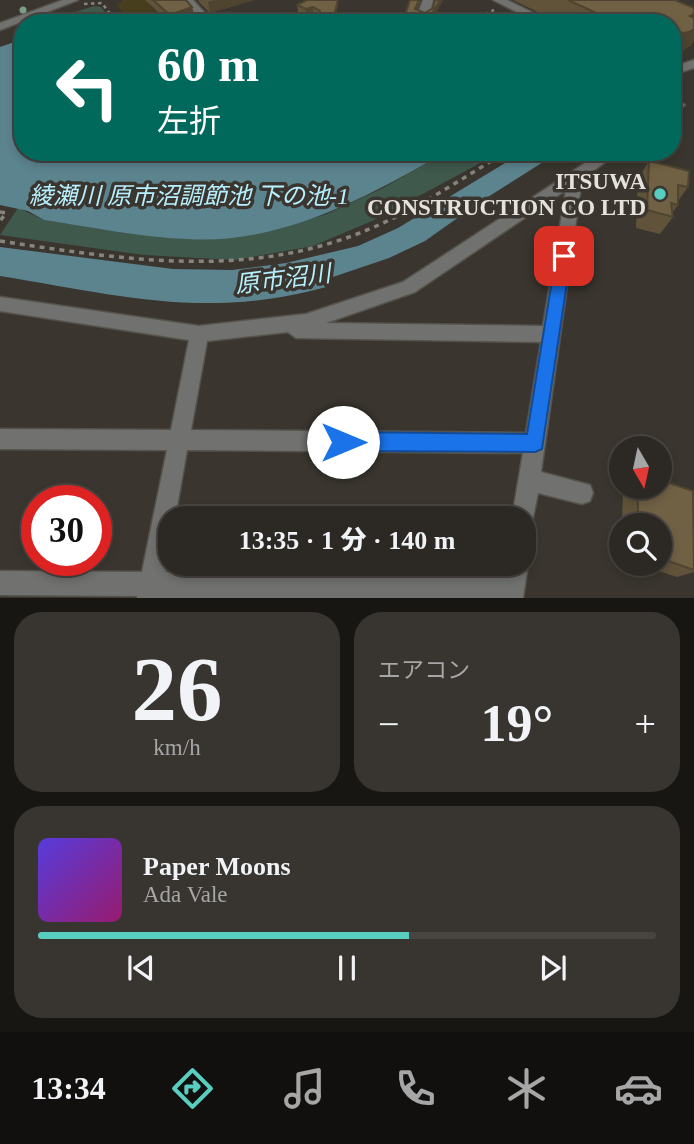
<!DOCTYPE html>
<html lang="ja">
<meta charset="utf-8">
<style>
:root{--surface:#2c2823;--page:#383430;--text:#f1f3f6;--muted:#a6a6a6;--line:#484441;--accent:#58cec0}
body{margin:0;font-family:"Times New Roman","Noto Sans JP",serif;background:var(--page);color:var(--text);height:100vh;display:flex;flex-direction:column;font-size:26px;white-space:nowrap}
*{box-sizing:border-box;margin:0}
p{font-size:23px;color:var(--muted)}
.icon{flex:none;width:38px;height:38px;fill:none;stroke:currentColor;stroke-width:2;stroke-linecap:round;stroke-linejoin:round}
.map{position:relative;height:598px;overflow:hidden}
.drawer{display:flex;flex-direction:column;gap:14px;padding:14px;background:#181613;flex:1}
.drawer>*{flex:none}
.hud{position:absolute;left:14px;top:14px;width:667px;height:147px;border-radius:28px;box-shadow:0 4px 10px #0003,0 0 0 2px var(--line);background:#00695c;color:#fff;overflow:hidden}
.needle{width:46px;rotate:171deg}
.controls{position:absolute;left:609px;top:436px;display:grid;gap:14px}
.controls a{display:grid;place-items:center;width:63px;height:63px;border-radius:50%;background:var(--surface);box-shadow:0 4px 10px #0003,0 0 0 2px var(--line);font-size:35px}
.speed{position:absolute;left:21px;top:485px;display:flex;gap:14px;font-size:35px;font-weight:700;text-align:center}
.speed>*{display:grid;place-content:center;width:91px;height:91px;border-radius:50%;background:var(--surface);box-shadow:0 4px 10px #0003,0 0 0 2px var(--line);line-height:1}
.speed .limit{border:10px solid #d22;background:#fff;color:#111}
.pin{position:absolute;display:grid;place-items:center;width:60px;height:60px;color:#fff;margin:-30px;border-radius:14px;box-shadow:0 4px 10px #0006}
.me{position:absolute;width:77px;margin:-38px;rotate:90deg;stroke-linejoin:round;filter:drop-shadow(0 0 5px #0008)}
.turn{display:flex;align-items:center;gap:24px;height:147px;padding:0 28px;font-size:32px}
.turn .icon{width:91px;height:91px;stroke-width:2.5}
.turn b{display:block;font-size:49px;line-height:60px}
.big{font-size:52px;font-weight:800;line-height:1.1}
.drawer .tile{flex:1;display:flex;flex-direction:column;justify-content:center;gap:10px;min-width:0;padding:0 24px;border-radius:28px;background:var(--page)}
.drawer .dial{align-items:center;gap:0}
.dial b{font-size:91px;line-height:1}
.song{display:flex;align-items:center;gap:21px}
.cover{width:84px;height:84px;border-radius:10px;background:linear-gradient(135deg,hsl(250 70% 55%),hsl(320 70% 35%))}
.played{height:7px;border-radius:4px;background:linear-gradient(90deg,var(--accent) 60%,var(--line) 60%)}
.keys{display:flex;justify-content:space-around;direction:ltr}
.heat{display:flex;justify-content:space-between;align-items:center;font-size:38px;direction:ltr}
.drawer .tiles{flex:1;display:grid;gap:14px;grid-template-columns:1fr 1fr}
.tile:last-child{grid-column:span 2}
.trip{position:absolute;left:158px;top:506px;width:378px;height:70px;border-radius:28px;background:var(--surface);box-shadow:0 4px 10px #0003,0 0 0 2px var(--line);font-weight:800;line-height:70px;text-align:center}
.tabs{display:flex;height:112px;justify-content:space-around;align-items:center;background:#12100e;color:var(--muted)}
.tabs .icon{width:49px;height:49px}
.tabs .selected{color:var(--accent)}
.tabs b{font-size:32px;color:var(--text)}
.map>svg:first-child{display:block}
.green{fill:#3f594d}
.sand{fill:#473e1e}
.water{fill:#5c848e}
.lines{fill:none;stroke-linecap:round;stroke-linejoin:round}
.minor-casing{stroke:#55524b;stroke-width:3}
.path-far1{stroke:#87837d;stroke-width:2.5;stroke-dasharray:3.5 3.5;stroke-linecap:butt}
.path{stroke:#87837d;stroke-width:3.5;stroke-dasharray:5 5;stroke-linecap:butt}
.minor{fill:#71726f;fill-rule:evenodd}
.tree{fill:#7b9c88}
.wall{fill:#60533a}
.shaded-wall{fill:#4e4430}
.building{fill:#706144;stroke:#4e4430;stroke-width:2}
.route{fill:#1a73e8;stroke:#114b97;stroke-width:2}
.poi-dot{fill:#58cec0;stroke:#3a362f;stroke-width:2.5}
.labels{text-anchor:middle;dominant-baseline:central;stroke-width:7;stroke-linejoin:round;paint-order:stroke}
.poi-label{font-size:23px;font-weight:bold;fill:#e5e2de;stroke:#3a362f;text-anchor:end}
.water-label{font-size:24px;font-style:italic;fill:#b6effe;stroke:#3a362f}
</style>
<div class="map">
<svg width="694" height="598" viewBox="0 0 694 598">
<rect width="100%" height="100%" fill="#3a362f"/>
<g class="green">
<path d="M94 6 101 7 113 23H92L88 18 82 17 66 23H40Z"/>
<path d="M446 152H501L374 220 313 246 235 260 144 255 0 235 18 208 44 220 118 231 188 239 235 236 276 229 327 214 383 188Z"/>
</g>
<path class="sand" d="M123 0H145L158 14 130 22 117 5Z"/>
<g class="water">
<path d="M23 39V152H446C367 197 281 245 187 239 139 237 91 227 44 220L28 211 0 205V47Z"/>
<path d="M523 152H559L480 202 425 241 389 258 324 280 326 287C206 320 118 295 0 276V247L173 269 232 270 286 263 358 246 398 228Z"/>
</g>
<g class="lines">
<defs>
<g id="minor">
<path d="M63 0H78L0 30V23Z"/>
<path d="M182 0H193L214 23H203Z"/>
<path d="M423 0H433L429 16 423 19 417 16Z"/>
<path d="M493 0H507L554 23H539Z"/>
<path d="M312 15 318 18 316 20 298 23Z"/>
<path d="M694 60V68L672 75V67Z"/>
<path d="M678 101 685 105 672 113V103Z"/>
<path d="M602 152H619L582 179 541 472 590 485 593 493 590 501 582 504 538 493 531 527 523 530V518H512L523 453 187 450 175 518H170V550L166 572 503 574 504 564H523V555L528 564 523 598H137V596L0 595V571L142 572 167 450 0 449V429L171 430 189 340 0 311V297L199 326 306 314 403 282ZM566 190 543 326 326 323 415 292ZM288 332 296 338 541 342 526 433 191 430 207 341Z"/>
</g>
</defs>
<use href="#minor" class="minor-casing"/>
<g class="path-far1">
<path d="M84 4 102 3 117 23"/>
<path d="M466 23 494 10"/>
</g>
<g class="path">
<path d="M0 212 6 213 0 221"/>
<path d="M0 241C120 259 240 279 357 234 410 214 458 181 506 152"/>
</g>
<use href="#minor" class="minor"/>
</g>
<circle class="tree" cx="23" cy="10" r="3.5"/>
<g class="wall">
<path d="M145 0H186L192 7 195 18 180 23H170Z"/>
<path d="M198 0H254L210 13 199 2Z"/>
<path d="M338 0V5L335 18 326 23 319 21 318 16 313 13 306 15 298 12 297 5Z"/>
<path d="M421 0 417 9 425 13 443 0 430 23H404L405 15Z"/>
<path d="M513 0H678L677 1 694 8V40L691 45 677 55 672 56V23H560Z"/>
<path d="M649 161 688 187 678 201V205L672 213 673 217 660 234 636 228 638 179Z"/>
<path d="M623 486H660L694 510V572L677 577 638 564H660V525H622Z"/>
</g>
<g class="shaded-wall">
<path d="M215 0H254L210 13 208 2Z"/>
<path d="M338 0V5L335 18 325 23 324 18Z"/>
<path d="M440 0H443L430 23H429L430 17Z"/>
<path d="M192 7 195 18 180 23H172L170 15Z"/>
<path d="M313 7V13L306 15V9Z"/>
<path d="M694 14V40L691 45 677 55 672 56V54L690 16Z"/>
</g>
<g class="building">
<path d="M153 0H186L192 7 170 15Z"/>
<path d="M307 0H338L335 12 324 18 318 15 320 11 313 7 306 9 297 5Z"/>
<path d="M410 0H419L415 9 425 13 433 8 435 0H440L430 17 405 15Z"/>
<path d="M568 0H675L694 8V14L690 16 694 18V29L689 32 683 33 672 30V23H618Z"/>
<path d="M649 161 689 171 688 187 678 185V205L671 203 673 217 647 210Z"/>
<path d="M660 480 693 491 694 570 660 558V525H638V486H660Z"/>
</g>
<path class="route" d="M564 250 571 256 542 449 535 452 343 451 337 448 334 442 337 435 343 432 527 434 556 256Z"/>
<circle class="poi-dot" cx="660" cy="194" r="7"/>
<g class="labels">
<g class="poi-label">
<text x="646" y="181">ITSUWA<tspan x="646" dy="26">CONSTRUCTION CO LTD</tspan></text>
</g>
<g class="water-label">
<text x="189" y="196">綾瀬川 原市沼調節池 下の池-1</text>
<text transform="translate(283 279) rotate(-7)">原市沼川</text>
</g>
</g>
</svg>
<div class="controls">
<a><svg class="needle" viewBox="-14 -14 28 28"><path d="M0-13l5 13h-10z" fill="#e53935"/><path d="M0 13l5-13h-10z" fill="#a6a6a6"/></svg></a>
<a><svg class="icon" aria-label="search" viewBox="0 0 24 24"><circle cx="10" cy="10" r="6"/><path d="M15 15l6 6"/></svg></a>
</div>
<div class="speed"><div class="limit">30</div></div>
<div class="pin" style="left:564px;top:256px;background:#d93025"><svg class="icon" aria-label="arrive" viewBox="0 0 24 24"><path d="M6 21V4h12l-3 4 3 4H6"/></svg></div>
<svg class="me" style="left:343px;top:442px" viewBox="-20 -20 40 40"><circle r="19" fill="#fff"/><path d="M0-13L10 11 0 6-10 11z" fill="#1a73e8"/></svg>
<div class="trip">13:35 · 1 分 · 140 m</div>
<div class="hud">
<div class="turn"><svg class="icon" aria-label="left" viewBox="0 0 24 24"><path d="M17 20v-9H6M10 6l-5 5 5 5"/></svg><div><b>60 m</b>左折</div></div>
</div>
</div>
<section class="drawer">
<div class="tiles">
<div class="tile dial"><b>26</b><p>km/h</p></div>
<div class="tile"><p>エアコン</p>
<div class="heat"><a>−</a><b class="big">19°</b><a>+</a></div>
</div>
<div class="tile">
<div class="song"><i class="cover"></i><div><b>Paper Moons</b><p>Ada Vale</p></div></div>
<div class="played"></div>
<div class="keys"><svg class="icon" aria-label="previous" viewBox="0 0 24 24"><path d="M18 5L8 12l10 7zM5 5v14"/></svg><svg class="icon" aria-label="pause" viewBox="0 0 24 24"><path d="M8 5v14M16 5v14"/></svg><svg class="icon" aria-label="next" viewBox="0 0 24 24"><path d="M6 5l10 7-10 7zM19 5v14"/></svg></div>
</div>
</div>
</section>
<nav class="tabs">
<b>13:34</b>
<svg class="icon selected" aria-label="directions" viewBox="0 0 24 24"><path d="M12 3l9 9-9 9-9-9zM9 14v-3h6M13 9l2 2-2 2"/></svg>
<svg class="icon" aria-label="music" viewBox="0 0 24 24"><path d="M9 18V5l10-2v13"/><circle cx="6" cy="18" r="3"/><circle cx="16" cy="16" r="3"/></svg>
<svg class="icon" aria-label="phone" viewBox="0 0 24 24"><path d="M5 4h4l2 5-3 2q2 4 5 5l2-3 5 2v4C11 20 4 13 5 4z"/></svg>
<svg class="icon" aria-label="climate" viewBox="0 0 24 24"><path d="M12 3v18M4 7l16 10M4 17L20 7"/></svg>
<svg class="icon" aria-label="car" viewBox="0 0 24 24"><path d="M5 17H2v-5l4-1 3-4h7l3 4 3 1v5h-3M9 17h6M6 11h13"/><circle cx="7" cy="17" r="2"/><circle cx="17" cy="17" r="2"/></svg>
</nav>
